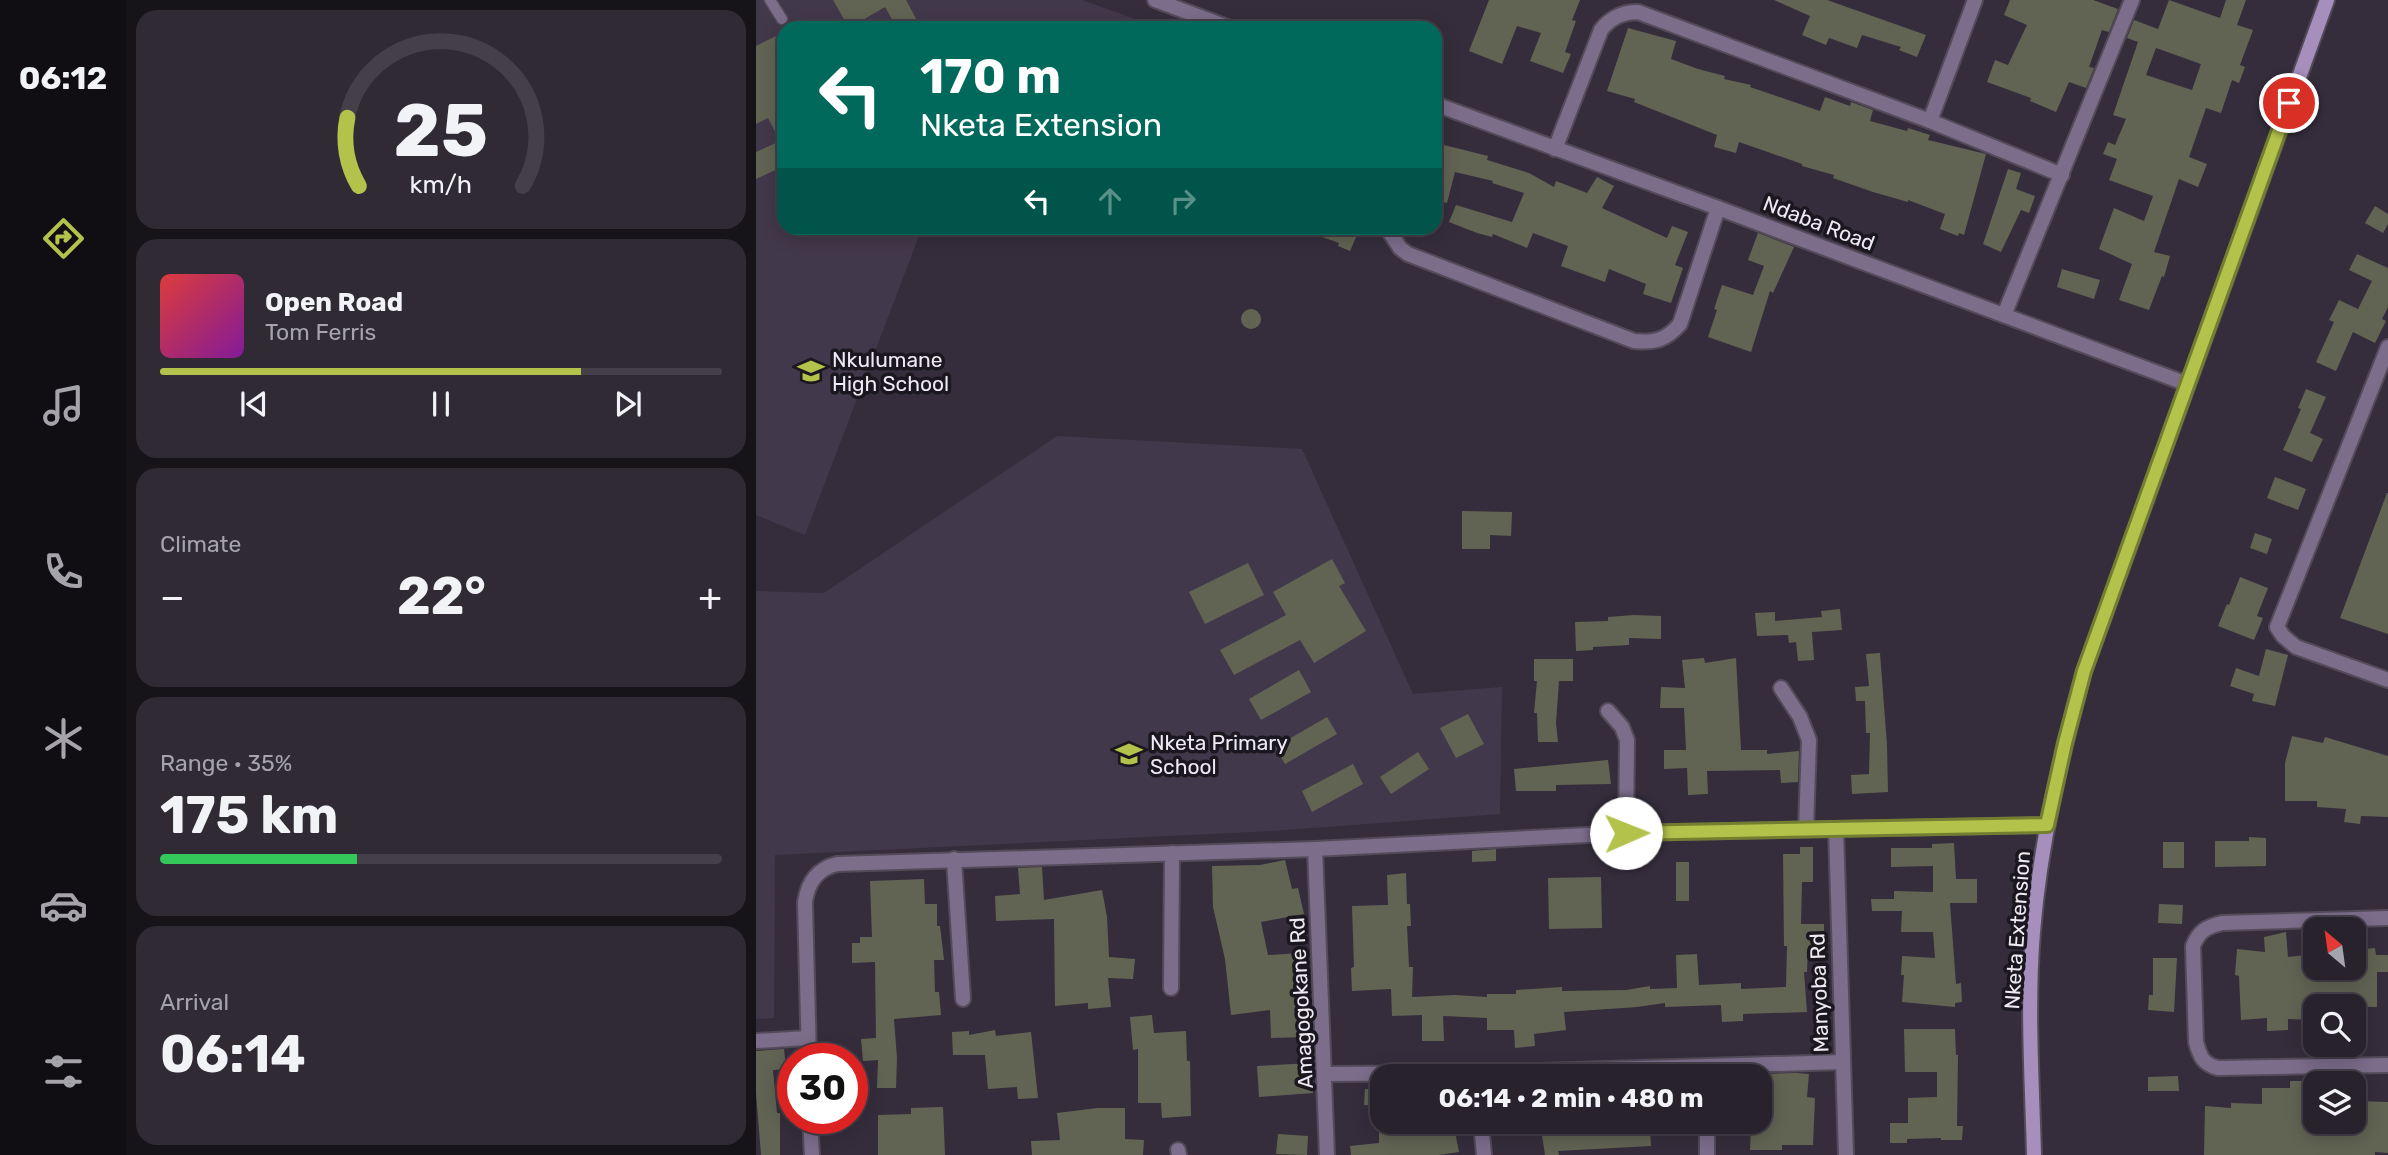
<!DOCTYPE html>
<meta charset="utf-8">
<style>
:root{--surface:#28222d;--page:#302a35;--text:#f1f3f6;--muted:#a5a4aa;--line:#443f49;--accent:#b3c24b}
body{margin:0;font-family:Rubik,sans-serif;background:var(--page);color:var(--text);height:100vh;display:flex;flex-direction:column;font-size:26px;white-space:nowrap}
*{box-sizing:border-box;margin:0}
p{font-size:23px;color:var(--muted)}
.icon{flex:none;width:38px;height:38px;fill:none;stroke:currentColor;stroke-width:2;stroke-linecap:round;stroke-linejoin:round}
.map{position:relative;flex:1;overflow:hidden}
.sheet{display:flex;flex-direction:column;gap:10px;padding:10px;background:#161319;width:630px}
.sheet>*{flex:none}
.hud{position:absolute;left:21px;top:21px;width:665px;height:214px;border-radius:21px;box-shadow:0 4px 18px #0003,0 0 0 2px var(--line);background:#00695c;color:#fff;overflow:hidden}
.needle{width:46px;rotate:331deg}
.fabs{position:absolute;left:1547px;top:917px;display:grid;gap:14px}
.fabs a{display:grid;place-items:center;width:63px;height:63px;border-radius:14px;background:var(--surface);box-shadow:0 4px 18px #0003,0 0 0 2px var(--line);font-size:35px}
.speed{position:absolute;left:21px;top:1043px;display:flex;gap:14px;font-size:35px;font-weight:700;text-align:center}
.speed>*{display:grid;place-content:center;width:91px;height:91px;border-radius:50%;background:var(--surface);box-shadow:0 4px 18px #0003,0 0 0 2px var(--line);line-height:1}
.speed .limit{border:10px solid #d22;background:#fff;color:#111}
.pin{position:absolute;display:grid;place-items:center;width:60px;height:60px;color:#fff;margin:-30px;border:4px solid #fff;border-radius:50%;box-shadow:0 2px 7px #0007}
.me{position:absolute;width:77px;margin:-38px;rotate:89deg;stroke-linejoin:round;filter:drop-shadow(0 0 5px #0008)}
.turn{display:flex;align-items:center;gap:24px;height:147px;padding:0 28px;font-size:32px}
.turn .icon{width:91px;height:91px;stroke-width:2.5}
.turn b{display:block;font-size:49px;line-height:60px}
.lanes{display:flex;align-items:center;height:66px;padding:0 28px;background:#0003;justify-content:center;gap:35px;direction:ltr}
.lanes .off{opacity:.35}
.big{font-size:52px;font-weight:700;line-height:1.1}
.sheet .card{flex:1;display:flex;flex-direction:column;justify-content:center;gap:10px;min-width:0;padding:0 24px;border-radius:21px;background:var(--page)}
.sheet .dial{align-items:center;gap:0}
.dial svg{height:182px;overflow:visible;fill:none;stroke:var(--line);stroke-width:7;stroke-linecap:round;text-anchor:middle}
.dial text{fill:var(--text);stroke:none}
.song{display:flex;align-items:center;gap:21px}
.cover{width:84px;height:84px;border-radius:10px;background:linear-gradient(135deg,hsl(0 70% 55%),hsl(290 70% 35%))}
.played{height:7px;border-radius:4px;background:linear-gradient(90deg,var(--accent) 75%,var(--line) 75%)}
.keys{display:flex;justify-content:space-around;direction:ltr}
.heat{display:flex;justify-content:space-between;align-items:center;font-size:38px;direction:ltr}
.charge{height:10px;border-radius:5px;background:linear-gradient(90deg,#34c759 35%,var(--line) 0)}
.trip{position:absolute;left:614px;top:1064px;width:402px;height:70px;border-radius:21px;background:var(--surface);box-shadow:0 4px 18px #0003,0 0 0 2px var(--line);font-weight:700;line-height:70px;text-align:center}
main{display:flex;flex:1;min-height:0}
.tab-bar{display:flex;flex-direction:column;width:126px;justify-content:space-around;align-items:center;background:#100e12;color:var(--muted)}
.tab-bar .icon{width:49px;height:49px}
.tab-bar .current{color:var(--accent)}
.tab-bar b{font-size:32px;color:var(--text)}
.map>svg:first-child{display:block}
.built{fill:#42384b}
.building{fill:#616453;fill-rule:evenodd}
.lines{fill:none;stroke-linecap:round;stroke-linejoin:round}
.lane-casing{stroke:#534b59;stroke-width:13}
.street-casing{stroke:#534b59;stroke-width:18}
.secondary-casing{stroke:#534b59;stroke-width:18}
.lane{stroke:#7c6d8b;stroke-width:10}
.street{stroke:#7c6d8b;stroke-width:14}
.secondary{stroke:#a68fbd;stroke-width:14}
.route-casing{stroke:#747e31;stroke-width:18}
.route{stroke:#b3c24b;stroke-width:12}
.labels{text-anchor:middle;dominant-baseline:central;stroke-width:7;stroke-linejoin:round;paint-order:stroke}
.street-label{font-size:21px;fill:#eee9f3;stroke:#1b171e}
.poi-label{font-size:21px;fill:#eee9f3;stroke:#1b171e;text-anchor:start}
</style>
<main>
<nav class="tab-bar">
<b>06:12</b>
<svg class="icon current" aria-label="directions" viewBox="0 0 24 24"><path d="M12 3l9 9-9 9-9-9zM9 14v-3h6M13 9l2 2-2 2"/></svg>
<svg class="icon" aria-label="music" viewBox="0 0 24 24"><path d="M9 18V5l10-2v13"/><circle cx="6" cy="18" r="3"/><circle cx="16" cy="16" r="3"/></svg>
<svg class="icon" aria-label="phone" viewBox="0 0 24 24"><path d="M5 4h4l2 5-3 2q2 4 5 5l2-3 5 2v4C11 20 4 13 5 4z"/></svg>
<svg class="icon" aria-label="climate" viewBox="0 0 24 24"><path d="M12 3v18M4 7l16 10M4 17L20 7"/></svg>
<svg class="icon" aria-label="car" viewBox="0 0 24 24"><path d="M5 17H2v-5l4-1 3-4h7l3 4 3 1v5h-3M9 17h6M6 11h13"/><circle cx="7" cy="17" r="2"/><circle cx="17" cy="17" r="2"/></svg>
<svg class="icon" aria-label="filters" viewBox="0 0 24 24"><path d="M4 7h16M4 17h16"/><circle cx="9" cy="7" r="2"/><circle cx="15" cy="17" r="2"/></svg>
</nav>
<section class="sheet">
<div class="card dial"><svg viewBox="0 0 100 80">
<path d="M14 69A42 42 0 1 1 86 69"/>
<path d="M14 69A42 42 0 0 1 9 39" stroke="#b3c24b"/>
<text x="50" y="56" font-size="32" font-weight="700">25</text>
<text x="50" y="72" font-size="11">km/h</text>
</svg></div>
<div class="card">
<div class="song"><i class="cover"></i><div><b>Open Road</b><p>Tom Ferris</p></div></div>
<div class="played"></div>
<div class="keys"><svg class="icon" aria-label="previous" viewBox="0 0 24 24"><path d="M18 5L8 12l10 7zM5 5v14"/></svg><svg class="icon" aria-label="pause" viewBox="0 0 24 24"><path d="M8 5v14M16 5v14"/></svg><svg class="icon" aria-label="next" viewBox="0 0 24 24"><path d="M6 5l10 7-10 7zM19 5v14"/></svg></div>
</div>
<div class="card"><p>Climate</p>
<div class="heat"><a>−</a><b class="big">22°</b><a>+</a></div>
</div>
<div class="card"><p>Range · 35%</p><b class="big">175 km</b><div class="charge"></div></div>
<div class="card"><p>Arrival</p><b class="big">06:14</b></div>
</section>
<div class="map">
<svg width="1632" height="1155" viewBox="0 0 1632 1155">
<rect width="100%" height="100%" fill="#352d3c"/>
<g class="built">
<path d="M0 0H326L379 19 366 28H28V228H166L49 535 0 515Z"/>
<path d="M301 436 546 449 657 694 746 687 744 814 516 831 19 855 18 1018 0 1019V591L68 593Z"/>
</g>
<g class="building">
<path d="M77 0H150L165 28H141L129 7 93 28Z"/>
<path d="M733 0H824L816 20 820 21 809 52 815 54 807 73 774 61 785 33 761 26 746 64 713 51Z"/>
<path d="M1018 0H1071L1170 35 1161 57 1143 50 1145 47 1106 35 1101 48 1073 38 1070 45 1046 35 1054 16Z"/>
<path d="M1254 0H1337L1362 9 1353 32 1346 30 1333 67 1338 68 1330 88 1313 82 1300 112 1274 101 1275 98 1231 82 1239 60 1252 65 1271 25 1248 15Z"/>
<path d="M1413 0 1464 18 1470 0H1490L1481 25 1497 30 1484 65 1489 67 1483 83 1476 80 1465 113 1450 108 1433 157 1451 164 1442 187 1423 179 1398 252 1414 256 1408 277 1406 276 1393 310 1363 300 1376 264 1343 249 1358 208 1388 221 1397 196 1353 180 1361 159 1347 154 1352 142 1359 145 1370 119 1357 115 1382 42 1371 38 1378 20 1402 29ZM1400 48 1445 64 1436 90 1390 75Z"/>
<path d="M872 28 920 41 915 59 942 69 969 76 968 79 995 85 994 87 1064 111 1069 97 1094 106 1095 102 1117 110 1114 121 1151 131 1152 128 1174 135 1172 140 1230 154 1208 235 1203 233 1202 236 1184 229 1189 214 1152 200V202L1117 192 1077 178 1078 175 1046 166V164L983 142 980 153 958 147 961 135 878 102 879 99 851 91Z"/>
<path d="M28 32V166L0 179V152L24 141 12 118 0 124V46Z"/>
<path d="M684 144 732 156 731 160 773 173 798 187 800 181 831 193 841 177 858 186 846 208 911 238 916 226 932 232 919 265 927 268 915 303 887 294 890 284 853 269 849 282 805 266 812 246 777 233 771 248 737 234 736 237 721 233 693 222 700 205 756 222 768 193 736 183 737 181 699 172 691 203 679 200V170Z"/>
<path d="M1252 169 1265 173 1260 189 1279 196 1273 213 1265 210 1245 252 1227 244Z"/>
<path d="M1619 206 1632 214V224L1627 233 1609 223Z"/>
<path d="M544 228H604L594 251 582 246 583 243 544 229Z"/>
<path d="M1002 233 1038 247 1017 293 1014 291 995 352 952 337 961 310 958 309 966 285 997 295 1008 266 992 260Z"/>
<path d="M1601 254 1632 268V307L1626 319 1630 321 1619 343 1597 332 1580 371 1560 362 1578 322 1573 320 1583 300 1602 309 1616 281 1593 270Z"/>
<path d="M1306 269 1344 280 1338 299 1301 287Z"/>
<circle cx="495" cy="319" r="10"/>
<path d="M1550 389 1570 397 1554 433 1567 439 1556 462 1527 450 1545 409 1542 408Z"/>
<path d="M1519 477 1550 489 1542 510 1511 498Z"/>
<path d="M1631 493H1632V634L1584 618Z"/>
<path d="M706 511 756 512 755 536 734 535V549H706Z"/>
<path d="M1499 533 1516 539 1511 554 1494 548Z"/>
<path d="M576 559 589 583 583 586 610 631 558 663 544 640 478 675 464 650 530 615 517 592Z"/>
<path d="M492 563 508 595 449 624 433 592Z"/>
<path d="M1484 577 1512 588 1501 616 1507 618 1498 640 1462 626 1471 604 1473 605Z"/>
<path d="M1084 609 1086 630 1056 632 1058 660 1042 661 1040 642 1033 643 1032 635 1001 636 999 613 1019 612V621L1066 617 1065 611Z"/>
<path d="M878 615 905 616V639L873 638V645L837 647V650L820 651 819 622 852 621V617Z"/>
<path d="M1510 649 1532 655 1519 706 1496 701 1498 694 1474 686 1480 668 1503 676Z"/>
<path d="M1124 653 1131 745 1132 792 1096 794 1095 775 1113 774 1114 733H1110L1109 701H1100L1099 687 1113 686 1110 654Z"/>
<path d="M948 658 949 663 980 658 985 750H1011V754L1043 751 1042 782 1025 783 1024 770 951 771 952 794 932 795 931 768 908 769V750H930L928 708H904L905 687 929 688 926 660Z"/>
<path d="M778 659H817V681H803L800 723 802 742H782L781 713H778L781 681H778Z"/>
<path d="M543 670 555 692 505 720 493 699Z"/>
<path d="M712 714 728 744 700 758 684 728Z"/>
<path d="M571 717 581 734 529 764 519 747Z"/>
<path d="M1536 736 1567 743 1569 737 1632 756V817L1605 816 1604 824 1588 822 1590 809 1561 807V801H1529V763Z"/>
<path d="M662 752 673 769 635 794 624 777Z"/>
<path d="M852 760 855 784 800 785V791H760L758 769Z"/>
<path d="M597 764 607 784 556 812 546 791Z"/>
<path d="M1493 837 1510 838V866L1459 867V841H1493Z"/>
<rect x="1407" y="842" width="21" height="26"/>
<path d="M1198 843 1200 879H1221V903H1194L1200 984 1205 983 1206 1002 1199 1003V1007L1146 1002 1148 975H1145L1146 956 1179 958 1177 932H1145L1146 911H1116L1115 899H1138V891L1177 892V866L1135 867V848H1176V844Z"/>
<path d="M1044 847H1057V882H1046L1045 924H1068V945L1052 946 1051 972H1048L1051 1012 987 1014V1021L966 1022 965 1005 909 1007V1003L881 1007 808 1012 810 1030 778 1034 779 1046 759 1048 758 1030H731V1018L687 1016 688 1041H666V1015L636 1016 635 989 596 991 595 968 598 967 596 906 632 905 631 875 650 873 651 904H654L655 926H651L653 967H657L656 997 699 995 731 997V994H760V990L806 987V991L870 990 894 986V989L921 988 920 955 941 954 943 985 985 983V989L1030 987 1031 946H1028L1027 854H1044Z"/>
<path d="M740 849V861L716 862V851Z"/>
<path d="M529 860 536 889 542 888 548 914 505 922 512 955 544 953 546 988 552 987V1005H547L548 1037 515 1038 514 1010 475 1015 469 959 457 907 456 866 504 865Z"/>
<rect x="920" y="862" width="13" height="39"/>
<path d="M286 867 288 900 346 890 351 917 353 957 379 959 377 979 352 978 355 1007 332 1009V1003L299 1006 298 919 240 921 239 896 264 894 262 868Z"/>
<path d="M845 877 846 928 793 929 792 878Z"/>
<path d="M168 879 169 904H181V926H184L188 960H178L179 992H183L185 1015 138 1019 141 1058 140 1088H121L122 1060 107 1061 105 1039 120 1038 119 962 96 963V943H104V937H116L114 881Z"/>
<path d="M1403 904 1427 905 1426 924 1402 923Z"/>
<path d="M1530 932 1532 957 1558 954 1559 968H1599L1598 950 1619 948 1620 955H1632V972H1621V1007L1559 1006V1020L1532 1019V1030L1511 1031V1018L1485 1020 1483 976 1479 975 1481 949 1509 952 1508 937Z"/>
<path d="M1397 958H1421L1418 1012 1392 1010 1393 995H1397Z"/>
<path d="M396 1015 398 1033 430 1031 431 1061H434L435 1116 406 1118 405 1103H382V1049L377 1050 374 1017Z"/>
<path d="M1148 1029H1199L1200 1055H1202L1201 1126H1207L1206 1140H1185V1138L1151 1139V1143H1134V1123H1152V1098L1181 1097V1072H1149Z"/>
<path d="M239 1030 240 1036 275 1032 282 1098 262 1099 261 1087 232 1089 229 1055H197L196 1032 213 1031V1035Z"/>
<path d="M28 1049 30 1069 17 1070 21 1113H24V1155H5L0 1093V1051Z"/>
<path d="M555 1063 557 1093 503 1097 501 1066Z"/>
<path d="M1040 1073 1053 1074 1051 1097 1059 1098 1057 1145H1026V1150H994L995 1126 1004 1127V1074Z"/>
<path d="M1422 1076 1423 1091H1392V1077Z"/>
<path d="M1534 1081H1555V1122H1598V1101L1632 1102V1153L1619 1152V1155H1448L1449 1106 1475 1108V1103L1506 1104V1088H1534Z"/>
<path d="M609 1089 626 1090V1106L608 1105Z"/>
<path d="M187 1107 189 1155H122V1115L155 1114V1108Z"/>
<path d="M341 1108H369V1139L388 1140 387 1155H276L275 1141 304 1140 301 1113Z"/>
<path d="M623 1122H697L703 1152 683 1155H595L594 1146 623 1143Z"/>
<path d="M894 1128 895 1146 802 1151 803 1155H789L786 1135 800 1133H839Z"/>
<path d="M522 1134 552 1136 551 1155 520 1154Z"/>
</g>
<g class="lines">
<defs>
<path id="lane" d="M14 0 26 19"/>
<g id="street">
<path d="M399 0 474 28"/>
<path d="M679 104 962 208 1431 384"/>
<path d="M1174 121 1219 0"/>
<path d="M799 149 845 30C854 18 867 12 882 12L1174 121 1306 175"/>
<path d="M631 228 644 248 652 254 878 341C899 343 910 340 924 324L962 208"/>
<path d="M1248 315 1376 0"/>
<path d="M1632 347 1521 627 1527 636 1540 647 1632 680"/>
<path d="M1025 688 1044 717 1053 740 1050 829"/>
<path d="M852 711 866 727 871 740 870 833"/>
<path d="M1080 830 1090 1155"/>
<path d="M559 849 571 1155"/>
<path d="M198 859 207 999"/>
<path d="M1632 918 1466 923C1450 927 1443 931 1437 946L1440 1042C1444 1057 1447 1064 1462 1068L1632 1065"/>
<path d="M415 988 416 853"/>
<path d="M0 1041 52 1038"/>
<path d="M53 1059 49 902C52 882 61 869 81 864L559 849 870 833 1291 825"/>
<path d="M569 1074 721 1073 1086 1062"/>
<path d="M54 1118 56 1155"/>
<path d="M725 1122 728 1155"/>
<path d="M951 1122V1155"/>
<path d="M422 1150 423 1155"/>
</g>
<path id="secondary" d="M1278 1155C1276 1081 1271 1006 1277 932 1284 843 1305 757 1328 672L1571 0"/>
</defs>
<use href="#lane" class="lane-casing"/>
<use href="#street" class="street-casing"/>
<use href="#secondary" class="secondary-casing"/>
<use href="#lane" class="lane"/>
<use href="#street" class="street"/>
<use href="#secondary" class="secondary"/>
</g>
<g class="lines">
<defs>
<path id="route" d="M870 833 1291 825 1309 743 1328 671 1533 103"/>
</defs>
<use href="#route" class="route-casing"/>
<use href="#route" class="route"/>
</g>
<defs>
<symbol id="school-bare" viewBox="-9 -9 18 18"><path d="M0-5L7-2L0 1L-7-2ZM-4 1L0 2.5L4 1V4Q0 6-4 4Z" fill="#b3c24b" stroke="#1b171e" stroke-width="2.5" paint-order="stroke"/></symbol>
</defs>
<g fill-rule="evenodd">
<use href="#school-bare" x="36" y="352" width="38" height="38"/>
<use href="#school-bare" x="354" y="735" width="38" height="38"/>
</g>
<g class="labels">
<g class="street-label">
<text transform="translate(1063 223) rotate(21)">Ndaba Road</text>
<text transform="translate(1261 930) rotate(-86)">Nketa Extension</text>
<text transform="translate(1063 993) rotate(-92)">Manyoba Rd</text>
<text transform="translate(545 1003) rotate(-93)">Amagogokane Rd</text>
</g>
<g class="poi-label">
<text x="76" y="359">Nkulumane<tspan x="76" dy="24">High School</tspan></text>
<text x="394" y="742">Nketa Primary<tspan x="394" dy="24">School</tspan></text>
</g>
</g>
</svg>
<div class="fabs">
<a><svg class="needle" viewBox="-14 -14 28 28"><path d="M0-13l5 13h-10z" fill="#e53935"/><path d="M0 13l5-13h-10z" fill="#a5a4aa"/></svg></a>
<a><svg class="icon" aria-label="search" viewBox="0 0 24 24"><circle cx="10" cy="10" r="6"/><path d="M15 15l6 6"/></svg></a>
<a><svg class="icon" aria-label="layers" viewBox="0 0 24 24"><path d="M12 4l9 5-9 5-9-5zM3 14l9 5 9-5"/></svg></a>
</div>
<div class="speed"><div class="limit">30</div></div>
<div class="pin" style="left:1533px;top:103px;background:#d93025"><svg class="icon" aria-label="arrive" viewBox="0 0 24 24"><path d="M6 21V4h12l-3 4 3 4H6"/></svg></div>
<svg class="me" style="left:870px;top:833px" viewBox="-20 -20 40 40"><circle r="19" fill="#fff"/><path d="M0-13L10 11 0 6-10 11z" fill="#b3c24b"/></svg>
<div class="trip">06:14 · 2 min · 480 m</div>
<div class="hud">
<div class="turn"><svg class="icon" aria-label="left" viewBox="0 0 24 24"><path d="M17 20v-9H6M10 6l-5 5 5 5"/></svg><div><b>170 m</b>Nketa Extension</div></div>
<div class="lanes"><svg class="icon" aria-label="left" viewBox="0 0 24 24"><path d="M17 20v-9H6M10 6l-5 5 5 5"/></svg><svg class="icon off" aria-label="ahead" viewBox="0 0 24 24"><path d="M12 20V5M6 11l6-6 6 6"/></svg><svg class="icon off" aria-label="right" viewBox="0 0 24 24"><path d="M7 20v-9h11M14 6l5 5-5 5"/></svg></div>
</div>
</div>
</main>
